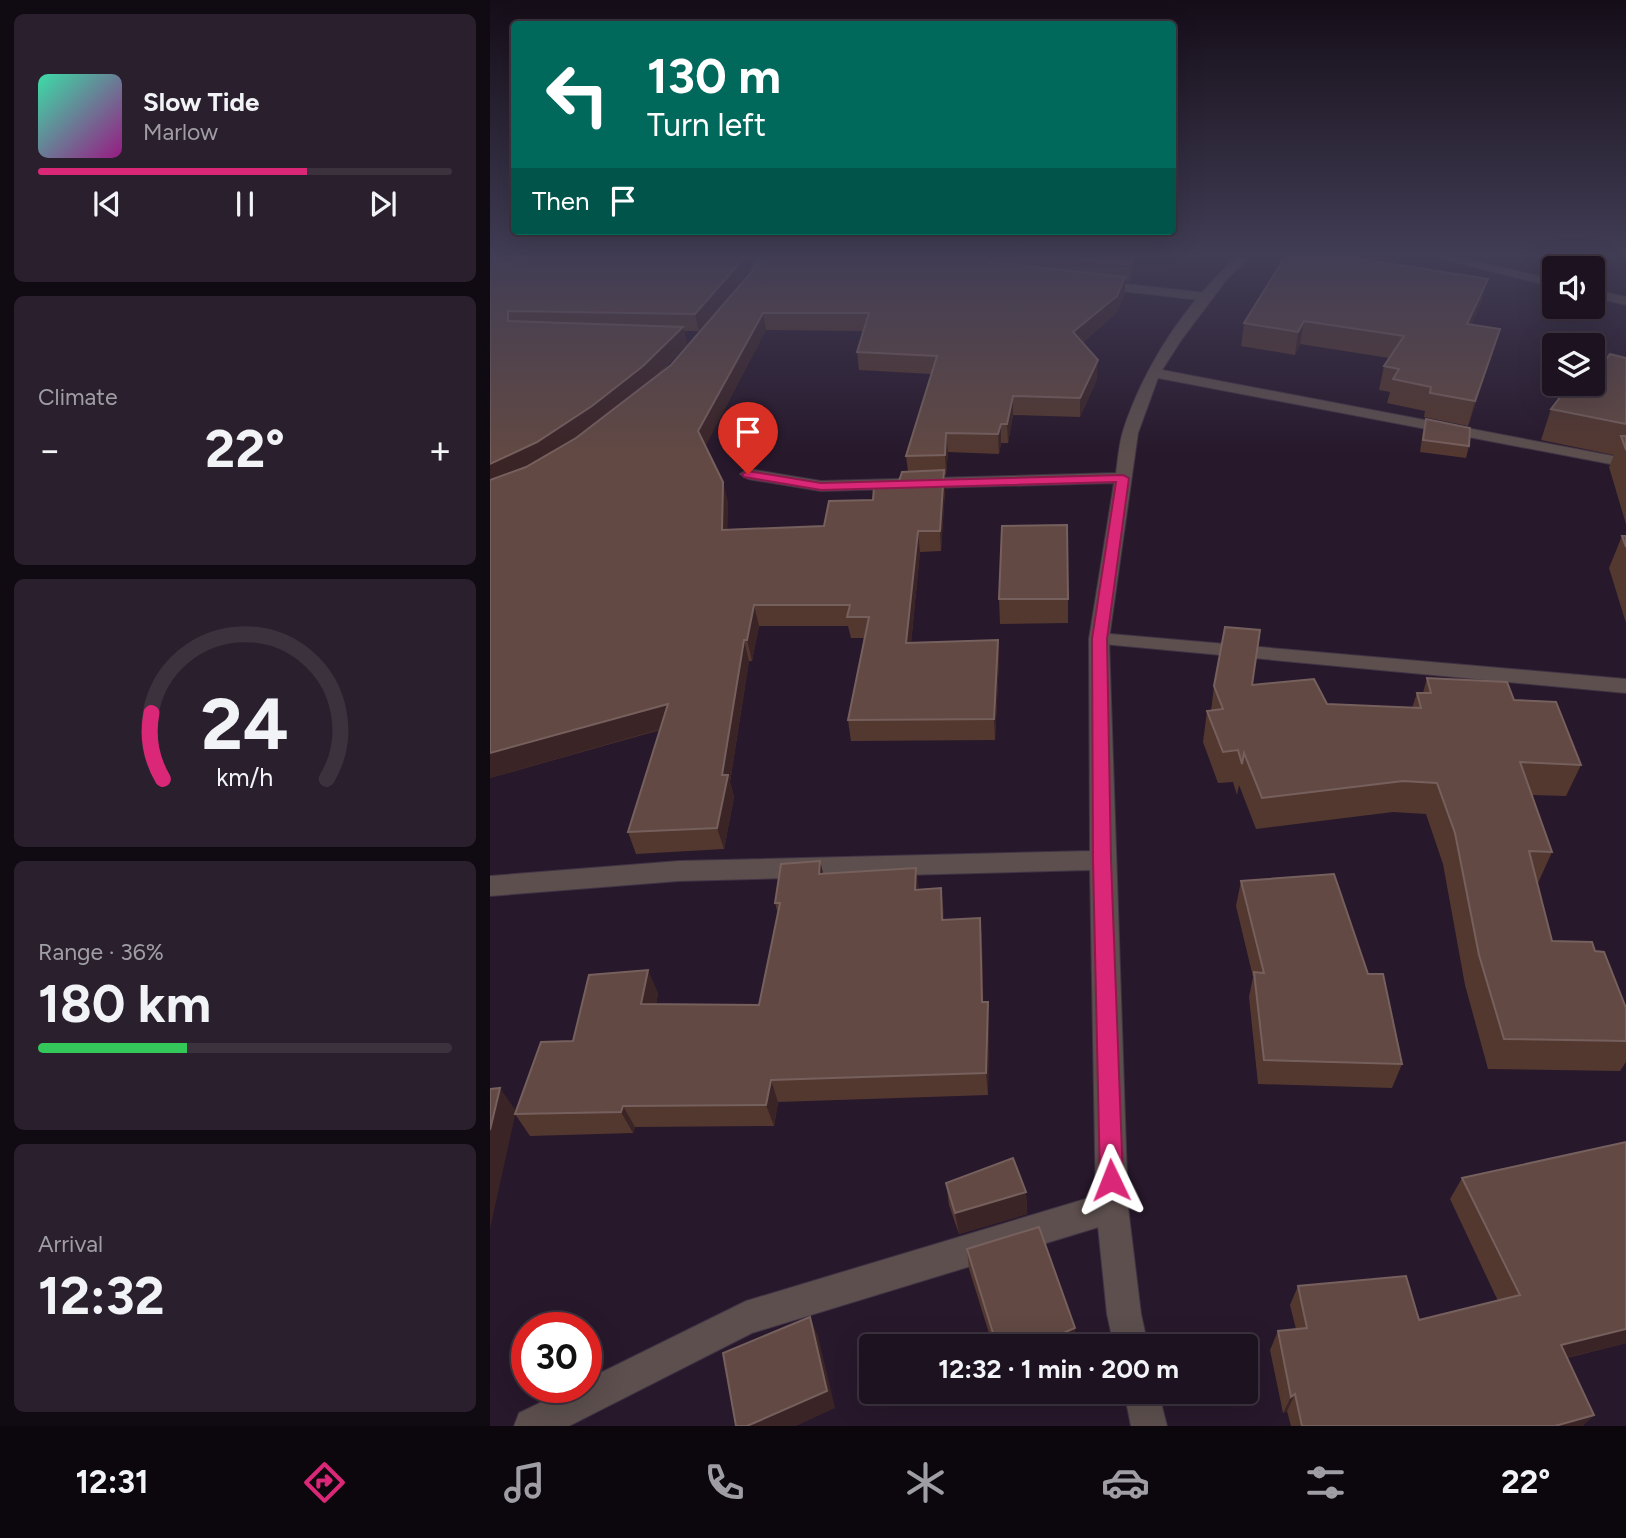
<!DOCTYPE html>
<meta charset="utf-8">
<style>
:root{--surface:#1d1220;--page:#2a202d;--text:#f1f3f6;--muted:#a09ea5;--line:#3b323e;--accent:#db2777}
body{margin:0;font-family:Figtree,sans-serif;background:var(--page);color:var(--text);height:100vh;display:flex;flex-direction:column;font-size:26px;white-space:nowrap}
*{box-sizing:border-box;margin:0}
p{font-size:23px;color:var(--muted)}
.icon{flex:none;width:38px;height:38px;fill:none;stroke:currentColor;stroke-width:2;stroke-linecap:round;stroke-linejoin:round}
.map{position:relative;flex:1;overflow:hidden}
.drawer{display:flex;flex-direction:column;gap:14px;padding:14px;background:#100a12;width:490px}
.drawer>*{flex:none}
.banner{position:absolute;left:21px;top:21px;width:665px;height:214px;border-radius:7px;box-shadow:0 7px 28px #0002,0 0 0 2px var(--line);background:#00695c;color:#fff;overflow:hidden}
.controls{position:absolute;left:1052px;top:256px;display:grid;gap:14px}
.controls a{display:grid;place-items:center;width:63px;height:63px;border-radius:7px;background:var(--surface);box-shadow:0 7px 28px #0002,0 0 0 2px var(--line);font-size:35px}
.speed{position:absolute;left:21px;top:1312px;display:flex;gap:14px;font-size:35px;font-weight:700;text-align:center}
.speed>*{display:grid;place-content:center;width:91px;height:91px;border-radius:50%;background:var(--surface);box-shadow:0 7px 28px #0002,0 0 0 2px var(--line);line-height:1}
.speed .limit{border:10px solid #d22;background:#fff;color:#111}
.pin{position:absolute;display:grid;place-items:center;width:60px;height:60px;color:#fff;margin:-72px -30px;border-radius:50% 50% 50% 0;rotate:-45deg;box-shadow:0 0 7px #0007}
.pin .icon{rotate:45deg}
.me{position:absolute;width:77px;margin:-38px;rotate:358deg;stroke-linejoin:round;filter:drop-shadow(0 0 5px #0008)}
.turn{display:flex;align-items:center;gap:24px;height:147px;padding:0 21px;font-size:32px}
.turn .icon{width:91px;height:91px;stroke-width:2.5}
.turn b{display:block;font-size:49px;line-height:60px}
.then{display:flex;align-items:center;height:66px;padding:0 21px;background:#0003;gap:14px;font-size:26px}
.big{font-size:52px;font-weight:700;line-height:1.1}
.drawer .widget{flex:1;display:flex;flex-direction:column;justify-content:center;gap:10px;min-width:0;padding:0 24px;border-radius:10px;background:var(--page)}
.drawer .dial{align-items:center;gap:0}
.dial svg{height:182px;overflow:visible;fill:none;stroke:var(--line);stroke-width:7;stroke-linecap:round;text-anchor:middle}
.dial text{fill:var(--text);stroke:none}
.song{display:flex;align-items:center;gap:21px}
.cover{width:84px;height:84px;border-radius:10px;background:linear-gradient(135deg,hsl(160 70% 55%),hsl(310 70% 35%))}
.played{height:7px;border-radius:4px;background:linear-gradient(90deg,var(--accent) 65%,var(--line) 65%)}
.keys{display:flex;justify-content:space-around;direction:ltr}
.heat{display:flex;justify-content:space-between;align-items:center;font-size:38px;direction:ltr}
.charge{height:10px;border-radius:5px;background:linear-gradient(90deg,#34c759 36%,var(--line) 0)}
.trip{position:absolute;left:369px;top:1334px;width:399px;height:70px;border-radius:7px;background:var(--surface);box-shadow:0 7px 28px #0002,0 0 0 2px var(--line);font-weight:700;line-height:70px;text-align:center}
.tabs{display:flex;height:112px;justify-content:space-around;align-items:center;background:#0c070d;color:var(--muted)}
.tabs .icon{width:49px;height:49px}
.tabs .on{color:var(--accent)}
.tabs b{font-size:32px;color:var(--text)}
main{display:flex;flex:1;min-height:0}
.map>svg:first-child{display:block}
.lines{fill:none;stroke-linecap:round;stroke-linejoin:round}
.lane-casing{stroke:#413345;stroke-width:2}
.street-casing{stroke:#413345;stroke-width:2}
.lane{fill:#5c4f4d;fill-rule:evenodd}
.street{fill:#5c4f4d;fill-rule:evenodd}
.wall{fill:#533830;fill-rule:evenodd}
.shaded-wall{fill:#3b2426}
.building{fill:#624943;stroke:#76605d;stroke-width:2}
.route{fill:#db2777;stroke:#8e194d;stroke-width:2}
</style>
<main>
<section class="drawer">
<div class="widget">
<div class="song"><i class="cover"></i><div><b>Slow Tide</b><p>Marlow</p></div></div>
<div class="played"></div>
<div class="keys"><svg class="icon" aria-label="previous" viewBox="0 0 24 24"><path d="M18 5L8 12l10 7zM5 5v14"/></svg><svg class="icon" aria-label="pause" viewBox="0 0 24 24"><path d="M8 5v14M16 5v14"/></svg><svg class="icon" aria-label="next" viewBox="0 0 24 24"><path d="M6 5l10 7-10 7zM19 5v14"/></svg></div>
</div>
<div class="widget"><p>Climate</p>
<div class="heat"><a>−</a><b class="big">22°</b><a>+</a></div>
</div>
<div class="widget dial"><svg viewBox="0 0 100 80">
<path d="M14 69A42 42 0 1 1 86 69"/>
<path d="M14 69A42 42 0 0 1 9 40" stroke="#db2777"/>
<text x="50" y="56" font-size="32" font-weight="700">24</text>
<text x="50" y="72" font-size="11">km/h</text>
</svg></div>
<div class="widget"><p>Range · 36%</p><b class="big">180 km</b><div class="charge"></div></div>
<div class="widget"><p>Arrival</p><b class="big">12:32</b></div>
</section>
<div class="map">
<svg width="1136" height="1426" viewBox="0 0 1136 1426">
<rect width="100%" height="100%" fill="#27182b"/>
<g class="lines">
<defs>
<g id="lane">
<path d="M608 281 718 293 724 297 718 301 604 288 602 285Z"/>
<path d="M609 633 1136 679V693L602 643 599 639 602 635Z"/>
<path d="M622 1191 633 1196 638 1207 633 1218 622 1223 262 1333 79 1426H24L29 1413 81 1388H96V1380L256 1301Z"/>
</g>
<g id="street">
<path d="M264 257H276L273 275 260 290H252L250 287 261 274Z"/>
<path d="M747 257H760L738 278 692 339 672 370 1134 458 1136 467 668 378 648 433 619 639 638 1207 651 1314 658 1346H624L617 1314 606 1207 600 870 189 881 0 896V876L189 861 600 851 599 639 624 483 331 491 258 479 250 474 258 469 331 481 626 473C628 459 629 444 633 431 654 366 696 302 747 257Z"/>
<path d="M944 257H964L1064 279V287Z"/>
<path d="M1102 289 1136 297V305L1102 297Z"/>
<path d="M634 1391H668L677 1426H641Z"/>
</g>
</defs>
<use href="#lane" class="lane-casing"/>
<use href="#street" class="street-casing"/>
<use href="#lane" class="lane"/>
<use href="#street" class="street"/>
</g>
<g class="wall">
<path d="M0 257H262L259 273 209 331H194L197 344 167 376 181 365 272 260V257H651L640 282 635 281V294L626 313 592 343 607 379 590 417 523 415 518 443H511L509 454 458 452 456 475H454L455 490 451 551 430 552 421 643 508 640 509 661 505 740 361 741 358 720 374 638H361L358 626H269L262 661H259L240 782 244 797 234 849 146 854 138 832 170 730 0 778ZM276 330 373 331 367 352 369 370 442 374 416 456 418 471 407 487 334 526 237 530 238 502 215 446Z"/>
<path d="M992 301 981 325 1003 352 978 426 934 417 935 411 897 403 900 392 889 390 894 366 899 358 810 344 805 355 751 346 754 323Z"/>
<path d="M1136 358V524L1119 467 1124 455 1051 440 1061 409 1105 374Z"/>
<path d="M936 419 979 446 976 458 930 452 933 431Z"/>
<path d="M1132 536H1136V623L1119 568Z"/>
<path d="M509 599H578V623L510 624Z"/>
<path d="M937 678 1024 700 1091 765 1076 796 1041 795 1062 852 1048 883H1047L1062 941 1105 951 1136 1008V1062L1130 1071 998 1069 975 985 953 864 936 814 903 812 766 829 749 785 747 795 743 782 728 783 713 742 717 711H721L724 686 762 685 837 704 922 708 927 693H933Z"/>
<path d="M330 861 333 873 429 889 451 888 454 920 490 918 492 941 493 1002 499 1024 498 1095 288 1102 284 1126 145 1127 143 1133 40 1136 25 1114 83 1041 168 993 166 1004 269 1005 288 914 285 903Z"/>
<path d="M751 881 878 974 912 1064 902 1088 768 1084 759 997 763 977 746 906Z"/>
<path d="M972 1178 1136 1343 1077 1358 1104 1415 1092 1426H801L797 1411 793 1413 780 1350 788 1331 806 1329 800 1305 808 1286 929 1320 1008 1301 960 1199Z"/>
<path d="M456 1183 536 1192 537 1214 469 1234 459 1205Z"/>
<path d="M477 1249 585 1328V1346H503L479 1269Z"/>
</g>
<g class="shaded-wall">
<path d="M255 257H262L259 273 209 331 205 314Z"/>
<path d="M495 257H504V266L495 272Z"/>
<path d="M645 257H651L640 282 641 265Z"/>
<path d="M635 277V294L626 313 583 350V332Z"/>
<path d="M998 279 992 301 971 347 977 324Z"/>
<path d="M273 313 276 330 213 451 208 431Z"/>
<path d="M814 321 810 344 805 355 808 332Z"/>
<path d="M193 327 197 344 158 384 54 461 0 487V464Z"/>
<path d="M1010 329 1003 352 978 426 985 401Z"/>
<path d="M608 360 607 379 590 417V398Z"/>
<path d="M523 396V415L518 443 517 424Z"/>
<path d="M511 424V443L509 454 508 434Z"/>
<path d="M456 433 458 452 456 475 455 455Z"/>
<path d="M454 470 455 490 451 551 450 531Z"/>
<path d="M233 482 238 502 237 551 232 530Z"/>
<path d="M428 531 430 552 419 664 416 643Z"/>
<path d="M264 605 269 626 262 661 257 640Z"/>
<path d="M254 640 259 661 240 782 244 797 234 849 227 828 232 775Z"/>
<path d="M508 640 509 661 505 740 504 719Z"/>
<path d="M178 704 185 725 0 778V753Z"/>
<path d="M330 861 336 885 329 874Z"/>
<path d="M426 868 429 891 425 890Z"/>
<path d="M451 888 454 911V943L452 920Z"/>
<path d="M490 918 492 941 494 1024 492 1002Z"/>
<path d="M158 970 168 993 162 1027 151 1004Z"/>
<path d="M498 1002 499 1024 498 1095 496 1073Z"/>
<path d="M281 1080 288 1102 284 1126 276 1105Z"/>
<path d="M10 1088 26 1111 0 1229V1130Z"/>
<path d="M133 1106 145 1127 143 1133 131 1112Z"/>
<path d="M536 1192 537 1214 469 1234 465 1213Z"/>
<path d="M320 1317 328 1336 345 1408 306 1426H257Z"/>
<path d="M585 1328V1346H543Z"/>
<path d="M1136 1329V1343L1055 1363 1071 1345Z"/>
<path d="M805 1394 797 1411 793 1413 801 1397Z"/>
<path d="M1104 1415 1092 1426H1065Z"/>
</g>
<g class="building">
<path d="M0 257H255L205 314 18 311V321L193 327 153 366 102 406 47 442 0 464Z"/>
<path d="M272 257H495L499 262 635 277 627 296 583 332 608 360 590 398 523 396 517 424H511L508 434 456 433 455 455 416 456 447 356 367 352 379 313H273L208 431 233 482 232 530 334 526 339 501 383 500 384 487H407L412 472 454 470 450 531H428L416 643 508 640 504 719 358 720 379 617H357L360 605H264L257 640H254L232 775H238L227 828 138 832 178 704 0 753V480L36 467 86 438 181 365 272 260Z"/>
<path d="M566 257H645L641 265Z"/>
<path d="M795 257H859L998 279 977 324 1010 329 985 401 940 393 941 387 903 379 909 369 894 366 914 336 814 321 808 332 754 323Z"/>
<path d="M1120 354 1136 358V424L1061 409 1081 383H1102V374H1105Z"/>
<path d="M936 419 980 428 979 446 933 440Z"/>
<path d="M1131 436H1136V450Z"/>
<path d="M577 525 578 599H509L512 526Z"/>
<path d="M1132 536H1136V547Z"/>
<path d="M735 627 770 630 762 685 824 679 837 704 931 708 927 693H941L937 678 1017 682 1024 700 1066 702 1091 765 1030 762 1062 852 1039 851 1062 941 1102 942 1105 951 1114 952 1136 1008V1041L1014 1039 989 955 965 833 947 783 913 781 772 798 754 753 752 764 748 750 733 752 717 711 733 709 724 686Z"/>
<path d="M330 861 329 874 426 868 425 890 451 888 452 920 490 918 492 1002H498L496 1073 281 1080 276 1105 133 1106 131 1112 25 1114 51 1042 83 1041 99 975 158 970 151 1004 269 1005 290 903H285L291 864Z"/>
<path d="M844 874 878 974H893L912 1064 774 1060 764 972 774 973 751 881Z"/>
<path d="M10 1088 0 1130V1089Z"/>
<path d="M1136 1142V1329L1071 1345 1104 1415 1065 1426H812L805 1394 801 1397 788 1331 817 1328 808 1286 916 1276 929 1320 1030 1295 972 1178Z"/>
<path d="M523 1158 536 1192 465 1213 456 1183Z"/>
<path d="M549 1227 585 1328 543 1346H507L477 1249Z"/>
<path d="M320 1317 337 1391 257 1426H246L233 1353Z"/>
</g>
<linearGradient id="sky" x2="0" y2="1"><stop stop-color="#150d18"/><stop offset="0.56" stop-color="#413d55"/><stop offset="1" stop-color="#413d55" stop-opacity="0"/></linearGradient>
<rect width="1136" height="456" fill="url(#sky)"/>
<path class="route" d="M258 471 331 483 633 475 639 478 617 639 621 860 633 1180 630 1188 621 1191 613 1188 610 1180 603 860 602 639 626 482 331 490 254 477 252 474Z"/>
</svg>
<div class="controls">
<a><svg class="icon" aria-label="sound" viewBox="0 0 24 24"><path d="M4 9h4l5-4v14l-5-4H4zM17 9q2 3 0 6"/></svg></a>
<a><svg class="icon" aria-label="layers" viewBox="0 0 24 24"><path d="M12 4l9 5-9 5-9-5zM3 14l9 5 9-5"/></svg></a>
</div>
<div class="speed"><div class="limit">30</div></div>
<div class="pin" style="left:258px;top:474px;background:#d93025"><svg class="icon" aria-label="arrive" viewBox="0 0 24 24"><path d="M6 21V4h12l-3 4 3 4H6"/></svg></div>
<svg class="me" style="left:621px;top:1180px" viewBox="-20 -20 40 40"><path d="M0-17L14 15 0 8-14 15z" fill="#db2777" stroke="#fff" stroke-width="4"/></svg>
<div class="trip">12:32 · 1 min · 200 m</div>
<div class="banner">
<div class="turn"><svg class="icon" aria-label="left" viewBox="0 0 24 24"><path d="M17 20v-9H6M10 6l-5 5 5 5"/></svg><div><b>130 m</b>Turn left</div></div>
<div class="then">Then<svg class="icon" aria-label="arrive" viewBox="0 0 24 24"><path d="M6 21V4h12l-3 4 3 4H6"/></svg></div>
</div>
</div>
</main>
<nav class="tabs">
<b>12:31</b>
<svg class="icon on" aria-label="directions" viewBox="0 0 24 24"><path d="M12 3l9 9-9 9-9-9zM9 14v-3h6M13 9l2 2-2 2"/></svg>
<svg class="icon" aria-label="music" viewBox="0 0 24 24"><path d="M9 18V5l10-2v13"/><circle cx="6" cy="18" r="3"/><circle cx="16" cy="16" r="3"/></svg>
<svg class="icon" aria-label="phone" viewBox="0 0 24 24"><path d="M5 4h4l2 5-3 2q2 4 5 5l2-3 5 2v4C11 20 4 13 5 4z"/></svg>
<svg class="icon" aria-label="climate" viewBox="0 0 24 24"><path d="M12 3v18M4 7l16 10M4 17L20 7"/></svg>
<svg class="icon" aria-label="car" viewBox="0 0 24 24"><path d="M5 17H2v-5l4-1 3-4h7l3 4 3 1v5h-3M9 17h6M6 11h13"/><circle cx="7" cy="17" r="2"/><circle cx="17" cy="17" r="2"/></svg>
<svg class="icon" aria-label="filters" viewBox="0 0 24 24"><path d="M4 7h16M4 17h16"/><circle cx="9" cy="7" r="2"/><circle cx="15" cy="17" r="2"/></svg>
<b>22°</b>
</nav>
